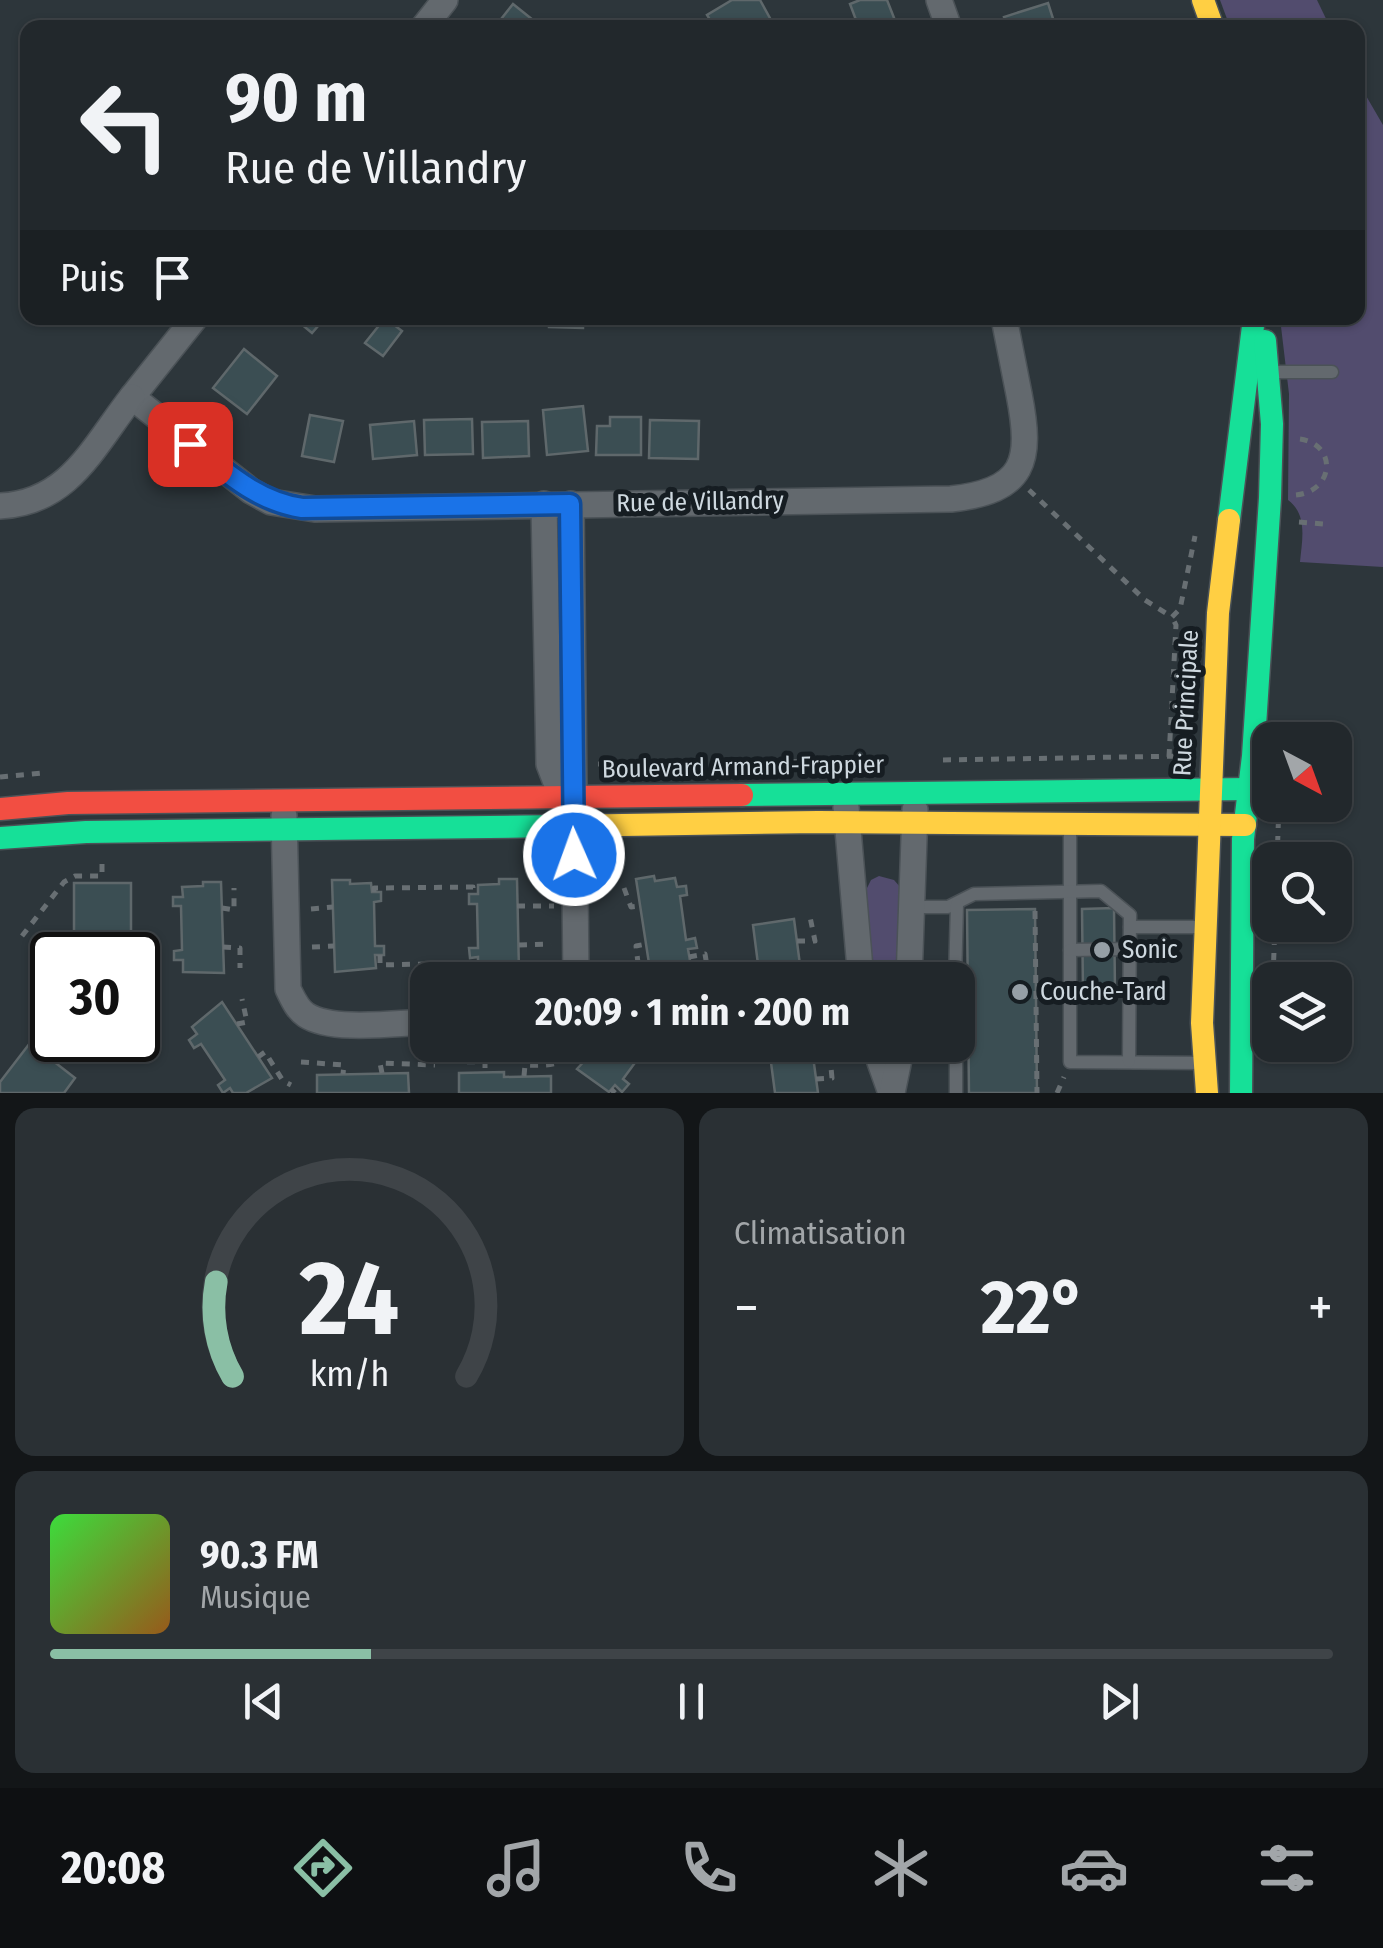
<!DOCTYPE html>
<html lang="fr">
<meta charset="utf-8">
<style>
:root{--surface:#22282c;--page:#2a3034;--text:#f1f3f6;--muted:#a2a6a9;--line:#3f4448;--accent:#8abfa5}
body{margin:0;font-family:"Fira Sans Condensed",sans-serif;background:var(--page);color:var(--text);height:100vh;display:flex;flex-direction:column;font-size:38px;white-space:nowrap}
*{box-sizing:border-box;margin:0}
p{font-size:32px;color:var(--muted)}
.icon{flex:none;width:55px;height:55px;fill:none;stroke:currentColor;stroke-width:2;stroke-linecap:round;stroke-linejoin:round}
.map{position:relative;height:1093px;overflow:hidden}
.details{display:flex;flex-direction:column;gap:15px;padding:15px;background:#131618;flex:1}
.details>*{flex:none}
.banner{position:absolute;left:20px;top:20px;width:1345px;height:305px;border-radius:20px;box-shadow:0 2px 8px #0004,0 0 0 2px var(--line);background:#22282c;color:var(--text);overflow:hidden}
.needle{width:65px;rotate:139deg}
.controls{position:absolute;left:1252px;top:722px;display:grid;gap:20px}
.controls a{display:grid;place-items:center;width:100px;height:100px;border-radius:20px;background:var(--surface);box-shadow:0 2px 8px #0004,0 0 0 2px var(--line);font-size:50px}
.speed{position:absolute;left:30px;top:932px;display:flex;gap:20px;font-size:50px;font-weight:700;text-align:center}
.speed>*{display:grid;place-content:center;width:130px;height:130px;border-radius:50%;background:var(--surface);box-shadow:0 2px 8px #0004,0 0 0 2px var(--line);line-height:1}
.speed .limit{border:5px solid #111;border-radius:15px;background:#fff;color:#111}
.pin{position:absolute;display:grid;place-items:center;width:85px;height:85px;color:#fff;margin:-42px;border-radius:20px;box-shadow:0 5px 15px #0006}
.me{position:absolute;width:110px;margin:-55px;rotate:358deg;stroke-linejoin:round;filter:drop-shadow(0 0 8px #0008)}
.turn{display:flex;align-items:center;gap:35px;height:210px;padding:0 40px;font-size:45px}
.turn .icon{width:130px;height:130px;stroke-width:2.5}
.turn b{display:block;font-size:70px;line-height:85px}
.then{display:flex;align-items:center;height:95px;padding:0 40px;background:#0003;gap:20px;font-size:38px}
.big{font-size:75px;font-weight:700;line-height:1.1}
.details .card{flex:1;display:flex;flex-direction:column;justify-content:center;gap:15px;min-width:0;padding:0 35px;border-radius:20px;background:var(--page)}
.details .dial{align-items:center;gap:0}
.dial svg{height:260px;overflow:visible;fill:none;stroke:var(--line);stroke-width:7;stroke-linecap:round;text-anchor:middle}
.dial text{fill:var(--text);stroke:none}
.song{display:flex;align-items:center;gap:30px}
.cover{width:120px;height:120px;border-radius:15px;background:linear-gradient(135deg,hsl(120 70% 55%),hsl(30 70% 35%))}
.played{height:10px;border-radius:5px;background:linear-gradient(90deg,var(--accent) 25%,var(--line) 25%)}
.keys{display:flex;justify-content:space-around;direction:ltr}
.heat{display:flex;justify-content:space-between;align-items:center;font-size:55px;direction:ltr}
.details .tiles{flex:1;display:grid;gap:15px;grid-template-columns:1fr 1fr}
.card:last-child{grid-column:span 2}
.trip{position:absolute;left:410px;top:962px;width:565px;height:100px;border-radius:20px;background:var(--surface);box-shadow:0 2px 8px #0004,0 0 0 2px var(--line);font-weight:700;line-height:100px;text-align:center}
.dock{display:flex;height:160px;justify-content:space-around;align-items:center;background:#0e1012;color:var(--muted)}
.dock .icon{width:70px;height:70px}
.dock .active{color:var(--accent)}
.dock b{font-size:45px;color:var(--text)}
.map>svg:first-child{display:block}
.green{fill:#524c6e}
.building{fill:#3b4e53;stroke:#5f686b;stroke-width:2.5}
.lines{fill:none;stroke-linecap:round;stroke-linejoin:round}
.lane-casing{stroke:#4b5257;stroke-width:15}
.street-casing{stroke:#4b5257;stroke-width:28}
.fast-casing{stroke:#4b5257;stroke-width:25}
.slow-casing{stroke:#4b5257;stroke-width:25}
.jam-casing{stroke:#4b5257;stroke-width:25}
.path{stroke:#686f73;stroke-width:5;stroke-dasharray:8 8;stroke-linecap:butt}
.lane{stroke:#63696e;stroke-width:12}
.street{stroke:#63696e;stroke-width:25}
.fast{stroke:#16e098;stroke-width:22}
.slow{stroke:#ffcf43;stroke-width:22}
.jam{stroke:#f24e42;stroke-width:22}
.route-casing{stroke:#114b97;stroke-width:25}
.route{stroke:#1a73e8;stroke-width:18}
.poi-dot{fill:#969fa6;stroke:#161d22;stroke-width:4}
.labels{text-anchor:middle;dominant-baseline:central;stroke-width:10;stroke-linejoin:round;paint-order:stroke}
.street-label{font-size:25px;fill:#ced8df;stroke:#161d22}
.poi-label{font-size:25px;fill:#ced8df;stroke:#161d22;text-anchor:start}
</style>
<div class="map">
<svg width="1383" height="1093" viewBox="0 0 1383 1093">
<rect width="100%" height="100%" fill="#2d363b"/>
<g class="green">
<path d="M1220 0H1317L1330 27H1230Z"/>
<path d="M1358 82 1383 125V567L1300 562C1302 540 1308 515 1288 500L1289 394 1280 318H1358Z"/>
<path d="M879 876 894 880 901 888 897 980H874L863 896 871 880Z"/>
</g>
<g class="building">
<path d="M732 0H760L771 20 758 28H715L707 15Z"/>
<path d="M860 0H887L898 28H859L850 4Z"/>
<path d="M1048 3 1056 28H1007L1004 17Z"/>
<path d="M513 4 543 28H494Z"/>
<path d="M294 318H325L312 333Z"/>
<path d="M385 318 402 331 383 356 365 343Z"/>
<path d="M549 318H583V328L549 327Z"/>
<path d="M244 349 277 376 247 414 213 388Z"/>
<path d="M583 406 588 451 547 455 543 410Z"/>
<path d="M310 415 343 421 334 462 302 456Z"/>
<path d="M610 417H641V455H596L597 426H610Z"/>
<path d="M472 419 473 454 425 455 424 420Z"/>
<path d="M650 420 699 421 698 459 649 458Z"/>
<path d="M414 421 417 455 373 459 370 425Z"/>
<path d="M528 421 529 456 483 458 482 422Z"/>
<path d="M654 876 655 881 675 878 677 887 686 886 687 895 680 896 686 940 695 938 697 948 688 949 690 961 650 970 636 879Z"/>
<path d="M499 879H517L519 971 478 970V957L470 958 469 948H478L477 904H469V894H478V885L499 884Z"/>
<path d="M332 880H350V884L371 883 372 892H381V901L374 902 375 946H384V955H375L376 968 335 972Z"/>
<path d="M203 882H221L224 973 183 972V960H174V951L182 950 181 906H173V897H183L182 887 203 886Z"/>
<path d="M74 883H131V943L74 944Z"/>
<path d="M1114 908 1115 991 1083 992 1082 909Z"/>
<path d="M1035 909 1037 1093H969L967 910Z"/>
<path d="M794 919 802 980H760L753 925Z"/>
<path d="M222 1002 272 1078 246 1093H233L230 1088 223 1093 218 1085 225 1080 201 1044 194 1048 189 1040 197 1034 192 1027Z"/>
<path d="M30 1043 75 1078 64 1093H0V1082Z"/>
<path d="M599 1045H648L623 1079 629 1084 622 1092 615 1085 609 1092 577 1069Z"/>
<path d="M812 1049 818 1093H775L770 1055Z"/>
<path d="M504 1072V1077L551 1076V1093H459V1073Z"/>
<path d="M408 1073 409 1093H317V1075Z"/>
</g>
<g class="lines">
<defs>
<g id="lane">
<path d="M1270 372H1332"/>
<path d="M1070 826V1062L1204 1063"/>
<path d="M913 907H948L974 894 1101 891 1130 915 1129 1061"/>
<path d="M1130 927H1203"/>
<path d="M1070 950 1130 949"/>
<path d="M955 980 957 904"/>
<path d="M956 1045V1093"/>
</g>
<g id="street">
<path d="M939 0 949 28"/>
<path d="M423 28 445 0"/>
<path d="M195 318 132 397 251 491 271 502 315 509 951 499C1026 491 1032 461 1019 394 1014 368 1009 343 1004 318"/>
<path d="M544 504 549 764 567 811"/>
<path d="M571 504 576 980"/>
<path d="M0 506C69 503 93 447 132 397"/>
<path d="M846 807 861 980"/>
<path d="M284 816 288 989C293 999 297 1009 306 1015 332 1032 396 1023 428 1022"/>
<path d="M909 980 915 810"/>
<path d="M874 1045 891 1093"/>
<path d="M892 1093 902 1045"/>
</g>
<g id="fast">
<path d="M1229 520 1254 318"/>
<path d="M742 795 1248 789"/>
<path d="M0 838 86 832 560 826"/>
<path d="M1241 1093 1243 839 1253 756 1270 498 1272 424 1265 341"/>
</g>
<g id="slow">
<path d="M1203 0 1213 28"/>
<path d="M560 826 818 822 1245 825"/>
<path d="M1207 1093 1202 1023 1218 613 1229 520"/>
</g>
<path id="jam" d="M0 809 68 803 742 795"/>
</defs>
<use href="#lane" class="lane-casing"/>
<use href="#street" class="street-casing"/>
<use href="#fast" class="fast-casing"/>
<use href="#slow" class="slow-casing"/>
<use href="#jam" class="jam-casing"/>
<g class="path">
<path d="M1029 490 1145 600 1172 617"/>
<path d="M1296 495C1335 491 1337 444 1300 439"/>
<path d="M1299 522 1324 524"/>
<path d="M1172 617 1180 609 1195 536"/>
<path d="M1169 757 1176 625 1172 617"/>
<path d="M943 760 1186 756"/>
<path d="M598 764 857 761"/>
<path d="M0 777 42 773"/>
<path d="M1277 860 1279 805"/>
<path d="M624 888 631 907 640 906"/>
<path d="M374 892V888L473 887V894"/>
<path d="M517 906H554"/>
<path d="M222 908 234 910V888"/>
<path d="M311 909 333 907"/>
<path d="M1035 911 1037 1093"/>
<path d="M22 936 64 882 75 876H102V862"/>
<path d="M797 941H815L809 912"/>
<path d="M519 945 551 944"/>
<path d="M223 947 240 948V968"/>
<path d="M312 947 334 946"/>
<path d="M380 955V965L475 963V957"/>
<path d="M689 957 705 954 707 966 690 980"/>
<path d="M1273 977 1275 925"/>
<path d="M640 980 636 946 646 944"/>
<path d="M237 1024 247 1022 242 999"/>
<path d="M592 1045 595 1049"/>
<path d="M258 1057 265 1052 283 1081 291 1085"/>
<path d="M435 1061 485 1062V1073"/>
<path d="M301 1062 344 1065 343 1074"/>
<path d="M382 1073 380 1063 435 1065"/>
<path d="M524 1076 525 1065C552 1066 566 1065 585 1045"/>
<path d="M816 1079 832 1078 829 1047"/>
<path d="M611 1089 615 1093"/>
<path d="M1057 1093 1064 1077"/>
</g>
<use href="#lane" class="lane"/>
<use href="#street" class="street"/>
<use href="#fast" class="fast"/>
<use href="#slow" class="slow"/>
<use href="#jam" class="jam"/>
</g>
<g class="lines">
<defs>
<path id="route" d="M190 444C225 471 256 501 302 508L570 504 574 855"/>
</defs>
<use href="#route" class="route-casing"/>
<use href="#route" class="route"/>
</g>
<g class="poi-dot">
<circle cx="1102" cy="950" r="10"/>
<circle cx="1020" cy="992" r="10"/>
</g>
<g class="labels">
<g class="street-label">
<text transform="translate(700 502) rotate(-1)">Rue de Villandry</text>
<text transform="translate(1186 703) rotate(-87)">Rue Principale</text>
<text transform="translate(743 767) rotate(-1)">Boulevard Armand-Frappier</text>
</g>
<g class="poi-label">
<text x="1122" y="950">Sonic</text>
<text x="1040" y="992">Couche-Tard</text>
</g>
</g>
</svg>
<div class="controls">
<a><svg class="needle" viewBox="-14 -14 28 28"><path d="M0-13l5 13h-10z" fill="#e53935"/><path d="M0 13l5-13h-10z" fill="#a2a6a9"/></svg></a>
<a><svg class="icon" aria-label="search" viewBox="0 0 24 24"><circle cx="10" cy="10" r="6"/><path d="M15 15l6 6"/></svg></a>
<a><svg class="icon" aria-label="layers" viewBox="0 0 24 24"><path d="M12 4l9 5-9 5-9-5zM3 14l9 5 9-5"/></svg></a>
</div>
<div class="speed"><div class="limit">30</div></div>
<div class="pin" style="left:190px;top:444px;background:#d93025"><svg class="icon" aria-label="arrive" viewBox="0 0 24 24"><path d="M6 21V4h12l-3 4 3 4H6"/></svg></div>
<svg class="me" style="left:574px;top:855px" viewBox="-20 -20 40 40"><circle r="17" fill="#1a73e8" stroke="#fff" stroke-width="3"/><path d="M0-11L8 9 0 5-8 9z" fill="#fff"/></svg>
<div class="trip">20:09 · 1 min · 200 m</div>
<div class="banner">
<div class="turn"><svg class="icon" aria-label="left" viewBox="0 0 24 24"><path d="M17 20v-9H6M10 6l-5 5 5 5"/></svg><div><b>90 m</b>Rue de Villandry</div></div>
<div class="then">Puis<svg class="icon" aria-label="arrive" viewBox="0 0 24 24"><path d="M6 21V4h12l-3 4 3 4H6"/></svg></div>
</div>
</div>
<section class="details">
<div class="tiles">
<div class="card dial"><svg viewBox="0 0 100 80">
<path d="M14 69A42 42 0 1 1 86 69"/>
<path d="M14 69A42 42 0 0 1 9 40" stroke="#8abfa5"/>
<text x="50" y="56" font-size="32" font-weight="700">24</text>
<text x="50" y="72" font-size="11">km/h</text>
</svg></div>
<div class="card"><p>Climatisation</p>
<div class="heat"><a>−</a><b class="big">22°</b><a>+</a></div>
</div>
<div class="card">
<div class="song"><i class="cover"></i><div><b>90.3 FM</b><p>Musique</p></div></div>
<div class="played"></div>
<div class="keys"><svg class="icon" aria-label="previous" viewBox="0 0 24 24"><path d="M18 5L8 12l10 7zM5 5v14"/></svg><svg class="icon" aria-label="pause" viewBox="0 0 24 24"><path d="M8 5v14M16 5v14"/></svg><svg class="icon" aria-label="next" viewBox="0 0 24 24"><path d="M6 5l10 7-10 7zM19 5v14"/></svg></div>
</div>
</div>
</section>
<nav class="dock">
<b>20:08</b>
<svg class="icon active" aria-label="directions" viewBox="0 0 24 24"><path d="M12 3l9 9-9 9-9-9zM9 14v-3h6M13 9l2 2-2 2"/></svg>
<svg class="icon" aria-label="music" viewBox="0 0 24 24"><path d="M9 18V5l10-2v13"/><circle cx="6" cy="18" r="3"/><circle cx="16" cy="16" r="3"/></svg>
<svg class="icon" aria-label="phone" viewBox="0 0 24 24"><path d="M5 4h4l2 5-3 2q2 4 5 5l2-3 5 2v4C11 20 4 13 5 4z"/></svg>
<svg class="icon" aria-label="climate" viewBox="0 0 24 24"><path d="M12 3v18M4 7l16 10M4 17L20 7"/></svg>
<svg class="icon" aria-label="car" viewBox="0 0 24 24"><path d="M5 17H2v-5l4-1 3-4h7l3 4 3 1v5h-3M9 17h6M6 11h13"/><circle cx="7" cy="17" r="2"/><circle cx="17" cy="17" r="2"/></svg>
<svg class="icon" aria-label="filters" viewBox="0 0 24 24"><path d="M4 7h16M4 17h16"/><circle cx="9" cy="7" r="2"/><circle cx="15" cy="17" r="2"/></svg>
</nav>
